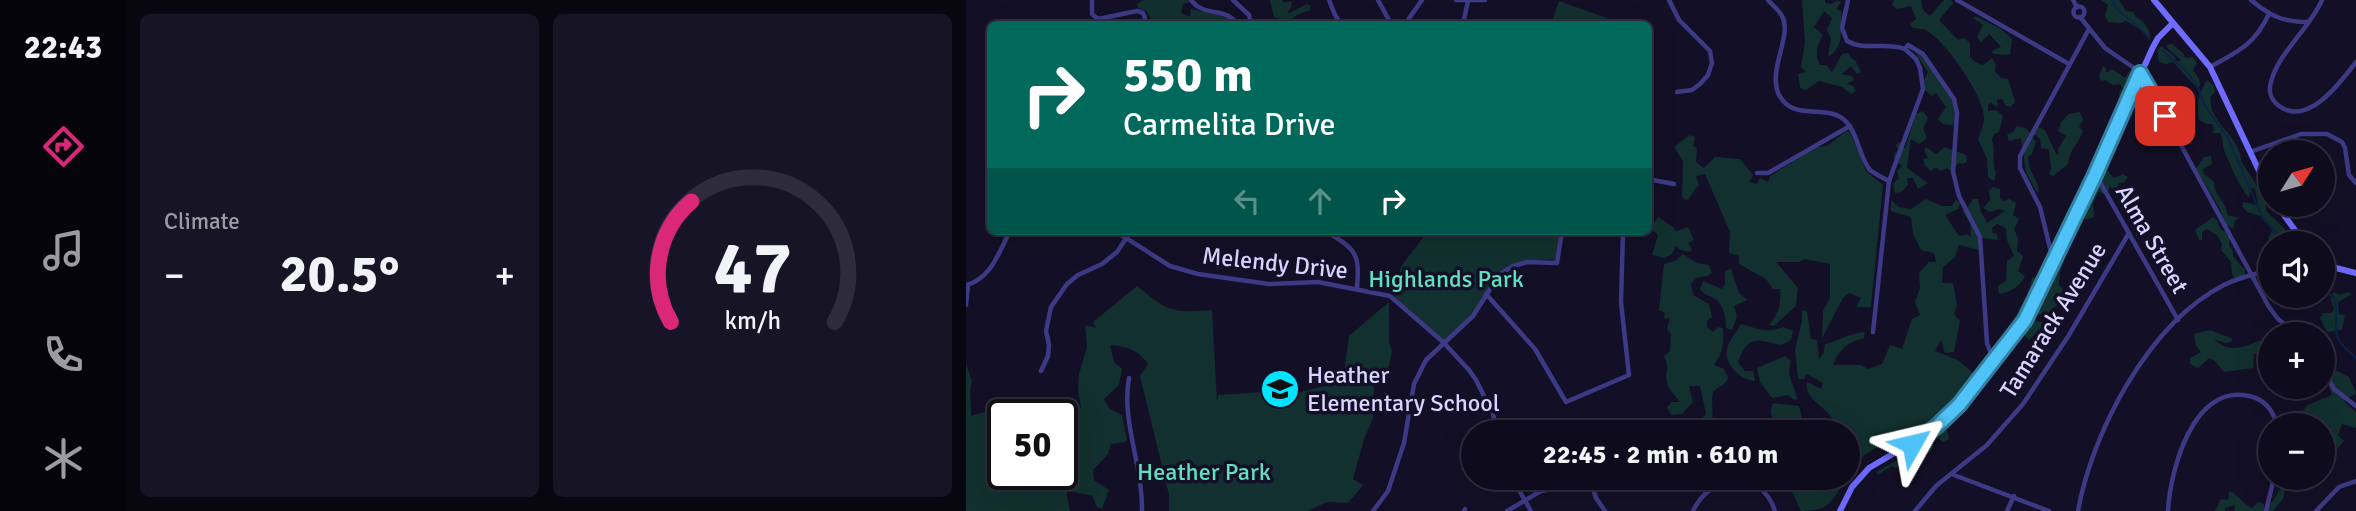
<!DOCTYPE html>
<meta charset="utf-8">
<style>
:root{--surface:#0e0b1c;--page:#171425;--text:#f1f3f6;--muted:#9b9ba3;--line:#2e2b3b;--accent:#db2777}
body{margin:0;font-family:Signika,sans-serif;background:var(--page);color:var(--text);height:100vh;display:flex;flex-direction:column;font-size:26px;white-space:nowrap}
*{box-sizing:border-box;margin:0}
p{font-size:23px;color:var(--muted)}
.icon{flex:none;width:38px;height:38px;fill:none;stroke:currentColor;stroke-width:2;stroke-linecap:round;stroke-linejoin:round}
.map{position:relative;flex:1;overflow:hidden}
.sheet{display:flex;flex-direction:column;gap:14px;padding:14px;background:#08060f;width:840px}
.sheet>*{flex:none}
.hud{position:absolute;left:21px;top:21px;width:665px;height:214px;border-radius:10px;box-shadow:0 7px 28px #0002,0 0 0 2px var(--line);background:#00695c;color:#fff;overflow:hidden}
.needle{width:46px;rotate:53deg}
.fabs{position:absolute;left:1292px;top:140px;display:grid;gap:14px}
.fabs a{display:grid;place-items:center;width:77px;height:77px;border-radius:50%;background:var(--surface);box-shadow:0 7px 28px #0002,0 0 0 2px var(--line);font-size:35px}
.speed{position:absolute;left:21px;top:399px;display:flex;gap:14px;font-size:35px;font-weight:700;text-align:center}
.speed>*{display:grid;place-content:center;width:91px;height:91px;border-radius:50%;background:var(--surface);box-shadow:0 7px 28px #0002,0 0 0 2px var(--line);line-height:1}
.speed .limit{border:4px solid #111;border-radius:10px;background:#fff;color:#111}
.pin{position:absolute;display:grid;place-items:center;width:60px;height:60px;color:#fff;margin:-30px;border-radius:14px;box-shadow:0 4px 10px #0006}
.me{position:absolute;width:77px;margin:-38px;rotate:53deg;stroke-linejoin:round;filter:drop-shadow(0 0 5px #0008)}
.turn{display:flex;align-items:center;gap:24px;height:147px;padding:0 21px;font-size:32px}
.turn .icon{width:91px;height:91px;stroke-width:2.5}
.turn b{display:block;font-size:49px;line-height:60px}
.lanes{display:flex;align-items:center;height:66px;padding:0 21px;background:#0003;justify-content:center;gap:35px;direction:ltr}
.lanes .off{opacity:.35}
.big{font-size:52px;font-weight:700;line-height:1.1}
.sheet .widget{flex:1;display:flex;flex-direction:column;justify-content:center;gap:10px;min-width:0;padding:0 24px;border-radius:10px;background:var(--page)}
.sheet .dial{align-items:center;gap:0}
.dial svg{height:182px;overflow:visible;fill:none;stroke:var(--line);stroke-width:7;stroke-linecap:round;text-anchor:middle}
.dial text{fill:var(--text);stroke:none}
.heat{display:flex;justify-content:space-between;align-items:center;font-size:38px;direction:ltr}
.sheet .tiles{flex:1;display:grid;gap:14px;grid-template-columns:repeat(2,1fr)}
.trip{position:absolute;left:495px;top:420px;width:399px;height:70px;border-radius:35px;background:var(--surface);box-shadow:0 7px 28px #0002,0 0 0 2px var(--line);font-weight:700;line-height:70px;text-align:center}
main{display:flex;flex:1;min-height:0}
.tabs{display:flex;flex-direction:column;width:126px;justify-content:space-around;align-items:center;background:#06040b;color:var(--muted)}
.tabs .icon{width:49px;height:49px}
.tabs .current{color:var(--accent)}
.tabs b{font-size:32px;color:var(--text)}
.map>svg:first-child{display:block}
.green{fill:#12302f}
.lines{fill:none;stroke-linecap:round;stroke-linejoin:round}
.stream{stroke:#0c2248;stroke-width:2}
.street{stroke:#3d3a85;stroke-width:4.5}
.secondary{stroke:#6f6bff;stroke-width:6}
.route-casing{stroke:#337fa1;stroke-width:18}
.route{stroke:#4fc3f7;stroke-width:12}
.labels{text-anchor:middle;dominant-baseline:central;stroke-width:7;stroke-linejoin:round;paint-order:stroke}
.street-label{font-size:24px;fill:#d9d4ff;stroke:#130f26}
.park-label{font-size:24px;fill:#5fe0c0;stroke:#130f26}
.poi-label{font-size:24px;fill:#d9d4ff;stroke:#130f26;text-anchor:start}
</style>
<main>
<nav class="tabs">
<b>22:43</b>
<svg class="icon current" aria-label="directions" viewBox="0 0 24 24"><path d="M12 3l9 9-9 9-9-9zM9 14v-3h6M13 9l2 2-2 2"/></svg>
<svg class="icon" aria-label="music" viewBox="0 0 24 24"><path d="M9 18V5l10-2v13"/><circle cx="6" cy="18" r="3"/><circle cx="16" cy="16" r="3"/></svg>
<svg class="icon" aria-label="phone" viewBox="0 0 24 24"><path d="M5 4h4l2 5-3 2q2 4 5 5l2-3 5 2v4C11 20 4 13 5 4z"/></svg>
<svg class="icon" aria-label="climate" viewBox="0 0 24 24"><path d="M12 3v18M4 7l16 10M4 17L20 7"/></svg>
</nav>
<section class="sheet">
<div class="tiles">
<div class="widget"><p>Climate</p>
<div class="heat"><a>−</a><b class="big">20.5°</b><a>+</a></div>
</div>
<div class="widget dial"><svg viewBox="0 0 100 80">
<path d="M14 69A42 42 0 1 1 86 69"/>
<path d="M14 69A42 42 0 0 1 23 16" stroke="#db2777"/>
<text x="50" y="56" font-size="32" font-weight="700">47</text>
<text x="50" y="72" font-size="11">km/h</text>
</svg></div>
</div>
</section>
<div class="map">
<svg width="1390" height="511" viewBox="0 0 1390 511">
<rect width="100%" height="100%" fill="#130f26"/>
<g class="green">
<path d="M178 0H222L223 2 217 4 215 13 224 17 225 9 260 17 268 24H188L180 11 172 8 171 4Z"/>
<path d="M304 0H316L318 3 325 1 326 5 321 14 341 4 345 6 344 10 331 15 321 22 323 24H312L314 19 308 17Z"/>
<path d="M836 0H859V3L865 4 872 0 875 3 870 9 876 12C873 31 880 45 862 57L865 39 861 30 866 18 858 11 848 27 857 35C851 46 848 53 854 65H860L866 72 876 54 882 53 886 59 889 60 895 72 891 74 885 66 876 74 886 76 888 80 881 84 887 86 890 91 885 94 876 87 853 81 840 90 834 88 832 74 840 72 835 67 839 43Z"/>
<path d="M928 0H955L957 10 964 16 978 0H985L987 3 973 20 992 40 998 38 1004 43V57L1011 63 1017 65 1026 58 1030 65 1029 71 1035 78 1042 79 1049 102 1044 107 1040 106 1036 99 1031 100 1032 107 1025 103 1022 105V111L1030 110 1037 116 1033 132 1028 134 1026 140C1030 152 1025 162 1030 173L1028 181 1022 177 1021 159 1012 139C1014 133 1018 125 1018 118 1018 96 981 44 963 32 958 28 953 29 947 28L944 24 950 19 945 6 931 9 926 5Z"/>
<path d="M1135 0H1153L1160 11 1168 12 1170 17C1177 20 1185 30 1184 38L1175 30 1160 21 1155 23 1142 22 1139 16 1142 5Z"/>
<path d="M593 1 657 24H585Z"/>
<path d="M1009 16 1035 29 1046 39 1044 55 1027 54 1026 51 1035 47 1023 34 1015 42 1011 37 1017 25 1007 18Z"/>
<path d="M1206 44 1218 54 1219 58 1227 57 1231 63 1227 70 1233 79 1234 86 1231 88 1207 62 1200 64 1193 62 1191 51 1195 46 1208 56 1211 62 1215 60 1201 48V45Z"/>
<path d="M949 52 956 55C970 75 995 99 987 125L977 124 972 119 980 107 970 93 966 96 959 90 958 80 962 72Z"/>
<path d="M1137 66 1140 68V73L1146 69 1159 78 1163 71 1178 81 1184 97 1178 100 1171 97 1175 90 1171 85 1162 97 1154 103 1153 92 1157 88 1154 84 1147 85 1139 80 1135 81 1133 76Z"/>
<path d="M1241 80 1248 86 1249 92 1244 97C1245 103 1245 109 1248 114 1256 130 1275 142 1275 161L1300 200V211L1319 229 1326 243H1306L1302 238 1307 228 1297 217 1281 212 1276 206 1277 202 1292 205 1289 189 1285 188 1283 198C1273 187 1264 164 1258 150 1256 144 1258 140 1254 133H1247L1248 128 1246 124H1241L1233 120C1230 103 1232 95 1241 80Z"/>
<path d="M957 111 962 118 957 128 961 138 953 144 945 139 941 168 962 183 952 189 947 178H941L942 185 935 192 929 193 927 184 933 178 931 171 936 166 928 159V154L932 150 930 145 934 142 939 148 950 114Z"/>
<path d="M1114 112 1117 120 1113 127 1117 131C1112 145 1104 148 1102 164L1087 176 1083 174 1085 169 1083 149 1075 148 1074 139 1068 134 1073 127 1079 130 1090 154 1093 155 1092 149 1100 136 1092 131 1095 122 1103 114Z"/>
<path d="M1051 126 1060 128 1070 142 1066 154 1062 157C1063 175 1072 178 1073 193L1070 191 1060 172 1055 138 1043 141 1041 135 1047 132Z"/>
<path d="M880 131 884 132 900 171 917 185 905 307H890L895 298 883 293 877 298 856 338 857 311 864 298V264L839 259 833 262H810L832 288 830 306 808 326 803 325C813 313 815 305 814 289H807L800 279 773 264V256L763 253 764 232 739 174 730 176 733 185C727 190 726 196 721 200L716 197 717 161 708 147 724 135 729 137 727 146 731 148 730 162 738 168 749 157 774 159 787 175 783 182 791 184 794 178 802 182 804 176 850 147 861 146Z"/>
<path d="M960 147 970 154 979 147 1000 155 1001 162 996 164 993 163 985 171 981 168 974 171 970 167 965 171 959 165 957 159 962 158 958 150Z"/>
<path d="M1245 156 1246 164 1237 169 1238 174 1248 182C1247 195 1262 203 1261 215L1274 218 1269 220 1267 229 1259 224 1253 207 1230 169 1238 157Z"/>
<path d="M1138 167 1148 178 1157 174 1162 177 1158 183H1152V189L1148 191 1144 186 1142 192 1136 194 1133 191 1127 204 1128 217 1120 220 1115 214 1125 187 1135 179 1132 173Z"/>
<path d="M1027 187 1034 189V198L1037 201 1043 199 1050 203 1047 215 1053 219 1048 229 1052 238 1051 251 1057 256 1052 271 1059 276C1055 286 1043 293 1033 294L1032 286 1040 281 1041 261 1048 256 1041 240 1040 228 1031 224 1026 228 1027 233 1031 234 1032 240 1016 238 1013 250 993 245 989 257 977 267 976 283H987L991 305 988 314 994 321 988 352 979 353 975 340 969 351 992 360 1008 374C990 397 969 420 945 435 931 443 909 446 900 454 893 459 887 468 882 475V432H818C809 422 801 416 807 403L833 406 836 418C849 421 857 429 869 432 868 430 868 422 867 420 860 406 838 400 841 382L855 389 857 383 841 374 838 379H832L829 350 836 321V310L841 311 845 339 851 340 853 359 858 352 859 344C874 340 884 333 899 332L898 338C882 342 873 349 867 365H895L902 369 916 364 924 345 936 349 946 319 954 315 949 302 954 288 953 273 963 262H970L968 253 955 250 947 234 945 217 925 211V200L933 207 945 209 960 199 976 206H986L990 199 994 203 992 209 979 215 993 236 1001 234 1005 237 1004 224 996 210 1001 208 1007 199H1012L1015 212 1021 223 1039 211 1033 209 1024 212 1017 208 1024 200 1023 190Z"/>
<path d="M692 217 706 226 710 231 722 227 728 240 722 243 726 249 724 252 714 250 710 246 705 255 698 258 686 255 692 235 686 230 687 224Z"/>
<path d="M1247 217 1251 220 1254 229 1264 234 1263 245 1267 251V256L1279 270V275L1269 279 1266 274 1265 262 1255 250 1256 244 1251 235 1240 229 1236 232V240H1233L1229 230Z"/>
<path d="M462 231H596L589 260C539 258 539 272 512 308 501 321 489 332 477 344L426 294 436 265Z"/>
<path d="M717 254 731 263 743 265 746 273 741 276 730 278 725 284 727 295 743 304 746 317 741 321V327L747 332 752 327 757 328C758 342 757 353 748 365L758 369 762 378C758 387 754 385 748 391 744 397 748 413 746 422L752 432H730L728 427 740 414 734 386H723L727 402 716 414 705 415 701 407 706 402H714C710 396 703 390 701 383 698 372 705 372 698 356L704 351 705 334 701 329 704 318 698 319 699 313 693 310 698 264 709 261Z"/>
<path d="M1097 254 1100 255 1094 273 1093 285 1098 290 1096 295 1090 293 1088 296 1091 305 1081 313 1068 316V321L1077 322 1076 327 1063 340 1059 336V326L1053 323 1049 324 1047 321 1061 295 1067 276 1071 281 1068 299 1079 301 1091 263Z"/>
<path d="M765 269 773 293 781 300 768 306 771 317 766 330 760 328C760 318 758 305 749 299 742 294 739 296 734 289L737 281 756 289 759 284V271Z"/>
<path d="M171 286C203 312 205 313 246 310L251 402 252 395 328 390 331 393 363 385 362 379 373 368 376 369 377 380 383 336 423 302V343L426 351 419 385 408 384 407 418 398 439 387 479 397 485 382 503 361 502 341 511H203V495L174 376 182 364C171 349 162 347 144 345L148 362 156 369 153 385 138 399 143 408 156 415 161 440 159 442 145 444 142 454 127 470 128 480 143 490 136 509 131 507 126 496 100 490 104 511H0V364L6 381C2 393 6 403 5 416L33 408 25 457 37 453V474H96V425L105 422 115 407 112 390 113 374 121 347 119 325 130 328 127 322Z"/>
<path d="M1367 292 1374 295 1382 292 1386 294 1372 302 1373 314 1379 315 1376 330 1361 332 1354 318 1357 313H1365L1368 310 1365 300Z"/>
<path d="M775 324C793 328 798 334 817 327L827 331 825 340 815 345C791 340 782 334 772 362L779 371H787L789 381C775 380 758 365 761 350 762 341 771 332 775 324Z"/>
<path d="M1244 330 1265 338 1267 341 1259 343 1248 339C1265 356 1279 345 1299 339L1304 340V352L1301 355 1288 354 1287 368 1258 372 1248 360 1243 358 1232 368 1224 364V358L1235 352 1230 346 1228 334Z"/>
<path d="M819 356 825 361C820 379 828 382 831 399L828 400 822 395 806 398 794 382 791 368Z"/>
<path d="M1363 367 1383 377 1390 393 1378 401 1390 412V428L1376 424 1372 435 1378 441 1371 449 1364 440 1356 457V425H1342L1343 421 1339 416 1333 425H1324L1325 414 1331 411 1338 410 1341 405 1366 395 1361 381Z"/>
<path d="M977 430H981L983 439 977 442 972 438 967 442V448L964 452 944 463 938 461 935 466 930 468 925 466 912 475 910 472 954 448Z"/>
<path d="M813 478H880C866 501 865 511 835 511L826 491Z"/>
<path d="M1315 487 1319 489 1317 499 1307 511H1269L1268 505 1259 508V511H1249L1255 499 1262 500 1263 491C1271 493 1277 504 1286 508L1292 502 1298 504V509L1307 501Z"/>
</g>
<g class="lines">
<g class="stream">
<path d="M1146 0C1154 18 1173 22 1183 39"/>
<path d="M1196 50 1220 71 1231 85 1239 106 1262 138 1297 219 1320 243"/>
<path d="M1356 289 1369 298C1374 332 1360 333 1390 358"/>
</g>
<g class="street">
<path d="M126 0V14L132 19 171 11 177 13 179 18"/>
<path d="M225 0C238 18 259 6 271 24"/>
<path d="M267 0 283 15 285 24"/>
<path d="M363 0 369 15 375 24"/>
<path d="M412 0 425 24"/>
<path d="M490 0H519"/>
<path d="M703 0 713 20 744 51 746 63 742 75 734 84 726 90 711 92"/>
<path d="M802 0C806 5 813 10 816 16 827 35 801 70 813 95 827 121 857 105 876 118 892 130 892 155 904 170 909 174 917 178 923 181"/>
<path d="M882 0 876 28 881 41C898 51 920 42 939 49L942 45 957 54 988 99 991 113 987 172 993 196 1014 237 1021 343 1024 351 1029 357"/>
<path d="M991 0 1103 64"/>
<path d="M1107 0 1111 7"/>
<path d="M1285 0C1304 16 1317 22 1342 22"/>
<path d="M1356 0C1344 28 1312 53 1305 82 1302 91 1305 100 1313 106 1342 127 1375 82 1390 62"/>
<circle cx="1113" cy="12" r="5.5"/>
<path d="M1114 17 1139 48 1168 68 1179 79 1303 307 1312 319 1331 334"/>
<path d="M439 24 456 0"/>
<path d="M497 24 502 1"/>
<path d="M1244 67C1273 51 1288 45 1303 14"/>
<path d="M1284 152 1335 134H1361L1376 142 1379 148 1383 175 1390 183"/>
<path d="M791 173H802L884 126"/>
<path d="M1130 175 1212 320"/>
<path d="M682 179 708 184"/>
<path d="M149 231 204 266 232 274 303 284 352 282 424 296 477 342 503 370 510 380 527 414 531 432"/>
<path d="M359 231C390 249 394 253 391 288"/>
<path d="M1087 260 1074 207 1054 168V156L1123 29"/>
<path d="M0 285C25 279 33 252 44 231"/>
<path d="M520 294 569 349 600 402 663 375 655 302 657 231"/>
<path d="M0 305 2 285"/>
<path d="M907 332 923 181 957 89 954 68 950 59 939 49"/>
<path d="M1356 366 1368 389 1390 406"/>
<path d="M75 371 82 356 83 345 80 331 85 307 101 284 112 275 136 264 151 252 165 231"/>
<path d="M163 378C155 421 177 466 176 511"/>
<path d="M988 475 1083 511"/>
<path d="M546 478 565 511"/>
<path d="M625 483 630 498 639 511"/>
<path d="M407 511 422 491 438 443 448 384 460 360 507 316 533 275 547 266 561 262 591 263 596 231"/>
<path d="M498 511 499 509"/>
<path d="M541 511 575 491 646 478"/>
<path d="M727 511C745 473 795 468 809 511"/>
<path d="M949 511 970 486 1021 445 1057 404 1103 335 1163 233"/>
<path d="M1041 511 1048 496"/>
<path d="M1112 511C1126 432 1183 323 1258 285 1272 278 1288 274 1304 270"/>
<path d="M1202 511C1204 471 1227 383 1283 396 1298 399 1307 410 1311 425"/>
<path d="M1300 511 1308 478"/>
<path d="M1350 511 1373 487 1390 481"/>
</g>
<g class="secondary">
<path d="M1188 0 1244 67 1304 194"/>
<path d="M1311 205 1338 243"/>
<path d="M1356 260 1370 268 1390 273"/>
<path d="M874 511 886 487 903 468 957 436 993 405 1059 320 1129 175 1187 47 1192 38 1206 24"/>
</g>
</g>
<g class="lines">
<defs>
<path id="route" d="M946 444 971 426 993 405 1059 320 1129 175 1174 73 1199 116"/>
</defs>
<use href="#route" class="route-casing"/>
<use href="#route" class="route"/>
</g>
<defs>
<symbol id="school-disc" viewBox="-11 -11 22 22"><circle r="9.5" fill="#00e5ff" stroke="#130f26"/><path d="M0-5L7-2L0 1L-7-2ZM-4 1L0 2.5L4 1V4Q0 6-4 4Z" fill="#111"/></symbol>
</defs>
<g fill-rule="evenodd">
<use href="#school-disc" x="292" y="367" width="44" height="44"/>
</g>
<g class="labels">
<g class="street-label">
<text transform="translate(1186 239) rotate(60)">Alma Street</text>
<text transform="translate(309 263) rotate(6)">Melendy Drive</text>
<text transform="translate(1087 320) rotate(-58)">Tamarack Avenue</text>
</g>
<g class="park-label">
<text x="480" y="279">Highlands Park</text>
<text x="238" y="472">Heather Park</text>
</g>
<g class="poi-label">
<text x="341" y="375">Heather<tspan x="341" dy="28">Elementary School</tspan></text>
</g>
</g>
</svg>
<div class="fabs">
<a><svg class="needle" viewBox="-14 -14 28 28"><path d="M0-13l5 13h-10z" fill="#e53935"/><path d="M0 13l5-13h-10z" fill="#9b9ba3"/></svg></a>
<a><svg class="icon" aria-label="sound" viewBox="0 0 24 24"><path d="M4 9h4l5-4v14l-5-4H4zM17 9q2 3 0 6"/></svg></a>
<a>+</a>
<a>−</a>
</div>
<div class="speed"><div class="limit">50</div></div>
<div class="pin" style="left:1199px;top:116px;background:#d93025"><svg class="icon" aria-label="arrive" viewBox="0 0 24 24"><path d="M6 21V4h12l-3 4 3 4H6"/></svg></div>
<svg class="me" style="left:946px;top:444px" viewBox="-20 -20 40 40"><path d="M0-17L14 15 0 8-14 15z" fill="#4fc3f7" stroke="#fff" stroke-width="4"/></svg>
<div class="trip">22:45 · 2 min · 610 m</div>
<div class="hud">
<div class="turn"><svg class="icon" aria-label="right" viewBox="0 0 24 24"><path d="M7 20v-9h11M14 6l5 5-5 5"/></svg><div><b>550 m</b>Carmelita Drive</div></div>
<div class="lanes"><svg class="icon off" aria-label="left" viewBox="0 0 24 24"><path d="M17 20v-9H6M10 6l-5 5 5 5"/></svg><svg class="icon off" aria-label="ahead" viewBox="0 0 24 24"><path d="M12 20V5M6 11l6-6 6 6"/></svg><svg class="icon" aria-label="right" viewBox="0 0 24 24"><path d="M7 20v-9h11M14 6l5 5-5 5"/></svg></div>
</div>
</div>
</main>
